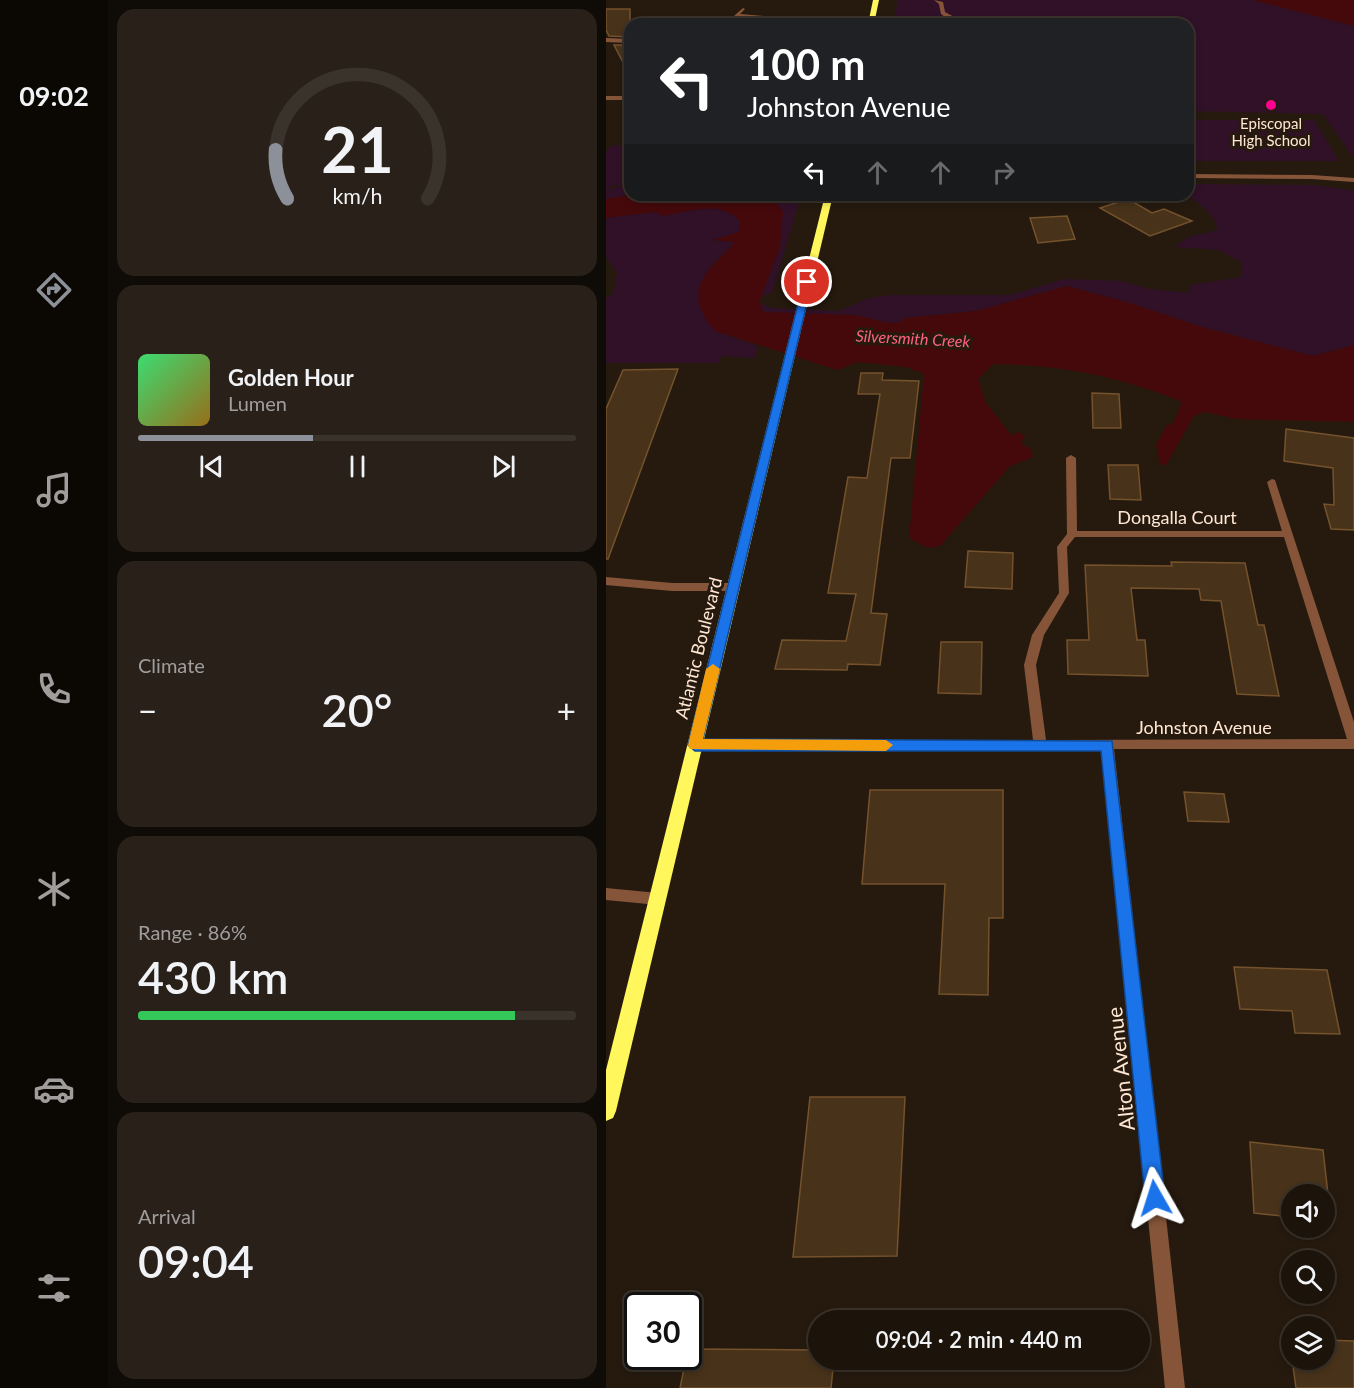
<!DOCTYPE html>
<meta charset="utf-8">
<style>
:root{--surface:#1c140b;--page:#292119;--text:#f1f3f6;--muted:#a09e9d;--line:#3a332c;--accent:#8c9099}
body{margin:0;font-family:Lato,sans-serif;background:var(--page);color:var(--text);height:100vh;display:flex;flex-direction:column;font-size:22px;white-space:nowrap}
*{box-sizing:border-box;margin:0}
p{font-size:20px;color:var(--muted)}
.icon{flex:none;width:33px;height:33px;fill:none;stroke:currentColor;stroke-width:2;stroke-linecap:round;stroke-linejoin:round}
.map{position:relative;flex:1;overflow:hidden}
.drawer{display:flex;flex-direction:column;gap:9px;padding:9px;background:#0f0b06;width:498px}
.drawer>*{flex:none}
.banner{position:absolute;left:18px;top:18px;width:570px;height:183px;border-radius:18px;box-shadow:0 3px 9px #0003,0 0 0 2px var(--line);background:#202124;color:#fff;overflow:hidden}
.tools{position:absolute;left:675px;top:1184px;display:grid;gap:12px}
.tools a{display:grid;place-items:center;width:54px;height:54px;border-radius:50%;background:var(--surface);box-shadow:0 3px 9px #0003,0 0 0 2px var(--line);font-size:30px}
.speed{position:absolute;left:18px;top:1292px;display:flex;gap:12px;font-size:30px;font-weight:700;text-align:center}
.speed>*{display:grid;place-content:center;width:78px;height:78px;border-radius:50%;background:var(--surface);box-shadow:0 3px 9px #0003,0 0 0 2px var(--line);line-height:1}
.speed .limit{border:3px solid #111;border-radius:9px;background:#fff;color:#111}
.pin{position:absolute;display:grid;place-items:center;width:51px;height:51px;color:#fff;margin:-26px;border:3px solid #fff;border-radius:50%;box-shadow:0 2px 6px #0007}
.me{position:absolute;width:66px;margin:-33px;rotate:354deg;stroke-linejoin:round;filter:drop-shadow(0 0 4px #0008)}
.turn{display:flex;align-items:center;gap:21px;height:126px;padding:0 24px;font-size:27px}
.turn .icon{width:78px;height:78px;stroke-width:2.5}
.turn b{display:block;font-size:42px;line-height:51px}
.lanes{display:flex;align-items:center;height:57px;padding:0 24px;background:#0003;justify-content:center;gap:30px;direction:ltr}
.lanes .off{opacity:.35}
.big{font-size:45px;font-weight:600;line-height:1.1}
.drawer .tile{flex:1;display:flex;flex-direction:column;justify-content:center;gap:9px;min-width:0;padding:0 21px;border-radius:18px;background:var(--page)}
.drawer .dial{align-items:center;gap:0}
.dial svg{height:156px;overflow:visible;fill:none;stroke:var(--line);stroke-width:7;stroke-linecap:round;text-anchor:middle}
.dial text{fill:var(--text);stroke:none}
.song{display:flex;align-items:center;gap:18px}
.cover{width:72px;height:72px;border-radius:9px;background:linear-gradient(135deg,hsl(140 70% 55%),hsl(40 70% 35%))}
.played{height:6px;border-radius:3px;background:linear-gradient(90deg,var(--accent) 40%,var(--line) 40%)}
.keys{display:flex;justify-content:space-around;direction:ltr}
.heat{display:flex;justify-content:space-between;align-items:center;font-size:33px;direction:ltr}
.charge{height:9px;border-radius:4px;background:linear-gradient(90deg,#34c759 86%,var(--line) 0)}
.trip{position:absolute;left:202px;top:1310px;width:342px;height:60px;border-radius:30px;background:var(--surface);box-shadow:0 3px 9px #0003,0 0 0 2px var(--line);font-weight:600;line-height:60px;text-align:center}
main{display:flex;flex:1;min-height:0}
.tabs{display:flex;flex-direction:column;width:108px;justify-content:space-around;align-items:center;background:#0b0804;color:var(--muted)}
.tabs .icon{width:42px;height:42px}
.tabs .active{color:var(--accent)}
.tabs b{font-size:27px;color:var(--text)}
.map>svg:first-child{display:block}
.green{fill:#311128}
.water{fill:#45090b}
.building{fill:#48321a;stroke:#74522c;stroke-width:1.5}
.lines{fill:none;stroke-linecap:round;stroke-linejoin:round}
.service{fill:#865539;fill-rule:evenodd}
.minor{fill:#865539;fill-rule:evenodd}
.primary{fill:#fff75b;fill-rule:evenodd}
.route{fill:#1a73e8;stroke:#114b97;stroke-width:1.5}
.slow{fill:#f59e0b}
.poi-dot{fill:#ff0092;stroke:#261a0f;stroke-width:2}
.labels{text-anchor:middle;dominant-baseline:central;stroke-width:6;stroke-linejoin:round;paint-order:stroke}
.far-poi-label{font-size:15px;fill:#ffe7d4;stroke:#261a0f}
.far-water-label{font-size:16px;font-style:italic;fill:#ff6283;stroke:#261a0f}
.street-label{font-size:18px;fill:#ffe7d4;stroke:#261a0f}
.near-street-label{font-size:21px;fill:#ffe7d4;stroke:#261a0f}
</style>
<main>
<nav class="tabs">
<b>09:02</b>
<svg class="icon active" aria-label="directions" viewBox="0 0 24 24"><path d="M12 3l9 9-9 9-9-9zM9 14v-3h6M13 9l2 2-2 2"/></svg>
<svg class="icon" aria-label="music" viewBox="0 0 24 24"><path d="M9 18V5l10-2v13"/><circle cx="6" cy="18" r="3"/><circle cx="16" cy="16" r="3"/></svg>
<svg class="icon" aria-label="phone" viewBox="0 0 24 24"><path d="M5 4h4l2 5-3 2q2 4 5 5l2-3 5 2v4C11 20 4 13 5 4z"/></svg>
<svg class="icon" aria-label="climate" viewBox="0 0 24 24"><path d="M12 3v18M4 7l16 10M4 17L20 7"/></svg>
<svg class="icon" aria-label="car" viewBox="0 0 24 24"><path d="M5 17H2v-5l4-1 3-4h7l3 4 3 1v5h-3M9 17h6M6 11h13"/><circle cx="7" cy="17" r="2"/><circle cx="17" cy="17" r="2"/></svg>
<svg class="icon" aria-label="filters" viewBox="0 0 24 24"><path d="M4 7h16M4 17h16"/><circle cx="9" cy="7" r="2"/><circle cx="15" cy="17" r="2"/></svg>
</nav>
<section class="drawer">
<div class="tile dial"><svg viewBox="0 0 100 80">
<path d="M14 69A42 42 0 1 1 86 69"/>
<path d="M14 69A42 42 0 0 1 8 44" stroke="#8c9099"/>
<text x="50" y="56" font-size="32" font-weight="700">21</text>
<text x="50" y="72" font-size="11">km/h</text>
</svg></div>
<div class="tile">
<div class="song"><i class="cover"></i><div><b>Golden Hour</b><p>Lumen</p></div></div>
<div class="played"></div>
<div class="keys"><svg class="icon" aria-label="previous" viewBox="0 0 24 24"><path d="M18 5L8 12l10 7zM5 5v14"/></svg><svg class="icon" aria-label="pause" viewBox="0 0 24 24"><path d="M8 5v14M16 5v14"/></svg><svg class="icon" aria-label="next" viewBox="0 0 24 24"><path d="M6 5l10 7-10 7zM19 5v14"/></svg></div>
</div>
<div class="tile"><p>Climate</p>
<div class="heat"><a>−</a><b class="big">20°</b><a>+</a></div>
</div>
<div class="tile"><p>Range · 86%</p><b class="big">430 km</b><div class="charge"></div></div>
<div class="tile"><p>Arrival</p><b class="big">09:04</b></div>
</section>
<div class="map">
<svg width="748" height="1388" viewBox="0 0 748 1388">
<rect width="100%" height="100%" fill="#261a0f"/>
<g class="green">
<path d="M292 0H646L748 26V159L717 114 582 111V24H470L427 18 397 19 392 24H287Z"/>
<path d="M582 120H708L733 161H582Z"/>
<path d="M16 145 24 152V185H5L4 191 9 187 18 186 24 195 0 199V151L5 146Z"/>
<path d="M582 184 709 185 748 191V345L707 356 596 327 524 303 461 286 370 311 299 318 295 322 284 323 248 315 158 312 155 309 154 302 165 308 233 311 262 298 284 295H404L458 279 515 281 543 289 583 293 584 285 636 277 635 262 613 250 569 247C588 230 593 238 612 229 607 213 593 201 578 195H582Z"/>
<path d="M145 195H195L166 293 155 296 174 247 169 201Z"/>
<path d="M105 207 125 211 134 221 133 232 107 240 127 242 128 244 105 265 109 331 152 346 149 358 116 356 112 363H0V298L7 294 11 273 0 257V218L48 212 53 213V216Z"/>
</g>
<g class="water">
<path d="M646 0H748V26L647 0Z"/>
<path d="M24 195H145L169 201 177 212 174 247 154 300 155 309 158 312 248 315 284 323 295 322 299 318 370 311 461 286 524 303 596 327 707 356 748 345V422L630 419 599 412 588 416 560 465 554 464 550 445 560 426 567 423 576 402C514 376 454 365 387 364L372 379 380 403 406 436 411 432 419 435 415 443 425 450 427 457 404 466 334 546 322 548 303 538 318 374 300 367 252 362 231 370 109 331C76 293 97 273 128 244L127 242 106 240 133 232 134 221C111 198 82 213 53 216V213L48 212 0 218V199Z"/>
</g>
<g class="building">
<path d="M0 9H24V37L3 36 0 30Z"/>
<path d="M8 45H24V76Z"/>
<path d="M522 199 546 213 558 209 586 221 544 236 494 208Z"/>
<path d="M461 216 469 239 432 243 424 218Z"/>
<path d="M72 369 2 559H0V409L17 370Z"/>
<path d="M255 373H277L276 380 313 381 304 458H285L265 613 281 614 274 665 242 664 241 670 169 669 176 640 240 641 250 594 222 593 242 477 261 478 274 394H252Z"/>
<path d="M486 393 513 394 515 428H487Z"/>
<path d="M680 429 748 438V530L725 529 718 504 728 505 727 468 678 461Z"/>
<path d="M502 465H532L535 500 504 499Z"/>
<path d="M362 551 407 553 406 589 359 587Z"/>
<path d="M565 562 639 563 652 625H658L673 696 631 694 615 601 595 600 593 589 525 588 531 640H539L542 676 462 674 461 640H483L479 565 566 566Z"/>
<path d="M335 642H376L375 694 332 693Z"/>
<path d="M264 790H397V918H383L382 995 333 994 339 884H256Z"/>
<path d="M578 792 618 794 623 822 582 821Z"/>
<path d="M628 967 721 970 734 1034 689 1033 686 1011 634 1009Z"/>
<path d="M204 1097H299L291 1256 187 1257Z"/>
<path d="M644 1142 717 1150 725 1221H718V1194H686V1217L648 1213Z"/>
<path d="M718 1340 748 1341V1388H690L686 1359H718Z"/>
<path d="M82 1349 213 1350V1359H228L225 1388H74Z"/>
</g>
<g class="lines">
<g class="service">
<path d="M328 0 337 2 339 12 350 18 354 24H349L335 14 333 4Z"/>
<path d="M137 8 139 9 134 14 168 17 179 24H174L167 19 128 16Z"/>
</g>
<g class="minor">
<path d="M0 38 24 39V43L0 42Z"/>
<rect x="0" y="96" width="24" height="4"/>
<path d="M582 174 706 175 748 178V182L706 179 582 178Z"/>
<path d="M465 455 470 458 471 531H676L661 482 666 479 669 480 748 722V749H508L579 1388H559L495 749 89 750 85 748 83 745 85 742 89 740H427L418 665 426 635 453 593 451 547 461 534 460 458ZM469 537H678L741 739 440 740 430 665 438 635 463 593 461 547Z"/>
<path d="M0 577 66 583H127L132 587 127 591H66L0 585Z"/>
<path d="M0 888 52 893 57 895 59 899 57 903 52 905 0 900Z"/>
</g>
<g class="primary">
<path d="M267 0H273L268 24H262Z"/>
<path d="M219 195H227L10 1111 7 1118 0 1121V1070Z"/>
</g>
</g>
<path class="route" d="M198 280 206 282 97 739 506 741 559 1198 556 1205 549 1208 542 1205 539 1198 495 751H89L82 745Z"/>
<path class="slow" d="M107 664 114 669 97 739 280 740 287 745 280 751 84 749 82 745 100 669Z"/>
<circle class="poi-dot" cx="665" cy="105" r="6"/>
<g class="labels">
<g class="far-poi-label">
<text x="665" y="123">Episcopal<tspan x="665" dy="17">High School</tspan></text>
</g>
<g class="far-water-label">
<text transform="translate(307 338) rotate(3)">Silversmith Creek</text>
</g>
<g class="street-label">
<text x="571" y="517">Dongalla Court</text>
<text transform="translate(92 648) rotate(-76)">Atlantic Boulevard</text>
<text x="598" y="727">Johnston Avenue</text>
</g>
<g class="near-street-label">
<text transform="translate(514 1069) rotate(-96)">Alton Avenue</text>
</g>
</g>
</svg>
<div class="tools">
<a><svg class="icon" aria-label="sound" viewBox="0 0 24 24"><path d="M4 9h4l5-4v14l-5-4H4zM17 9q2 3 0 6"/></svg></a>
<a><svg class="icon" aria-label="search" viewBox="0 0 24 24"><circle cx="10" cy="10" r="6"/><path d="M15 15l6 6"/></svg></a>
<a><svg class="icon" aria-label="layers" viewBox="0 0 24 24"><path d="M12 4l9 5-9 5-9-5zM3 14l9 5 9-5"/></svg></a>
</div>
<div class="speed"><div class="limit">30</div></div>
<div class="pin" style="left:201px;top:282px;background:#d93025"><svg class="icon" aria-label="arrive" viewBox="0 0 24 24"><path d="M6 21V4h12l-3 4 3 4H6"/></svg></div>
<svg class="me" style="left:549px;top:1198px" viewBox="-20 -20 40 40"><path d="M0-17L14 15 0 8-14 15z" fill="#1a73e8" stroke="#fff" stroke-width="4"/></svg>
<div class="trip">09:04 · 2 min · 440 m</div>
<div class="banner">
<div class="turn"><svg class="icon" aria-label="left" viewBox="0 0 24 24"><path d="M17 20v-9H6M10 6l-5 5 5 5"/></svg><div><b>100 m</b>Johnston Avenue</div></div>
<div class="lanes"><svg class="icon" aria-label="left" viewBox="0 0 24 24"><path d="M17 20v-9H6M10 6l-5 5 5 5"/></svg><svg class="icon off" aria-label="ahead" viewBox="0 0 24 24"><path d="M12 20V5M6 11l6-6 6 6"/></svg><svg class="icon off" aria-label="ahead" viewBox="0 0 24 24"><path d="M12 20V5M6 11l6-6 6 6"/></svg><svg class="icon off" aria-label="right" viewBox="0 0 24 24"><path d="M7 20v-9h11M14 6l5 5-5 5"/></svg></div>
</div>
</div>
</main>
